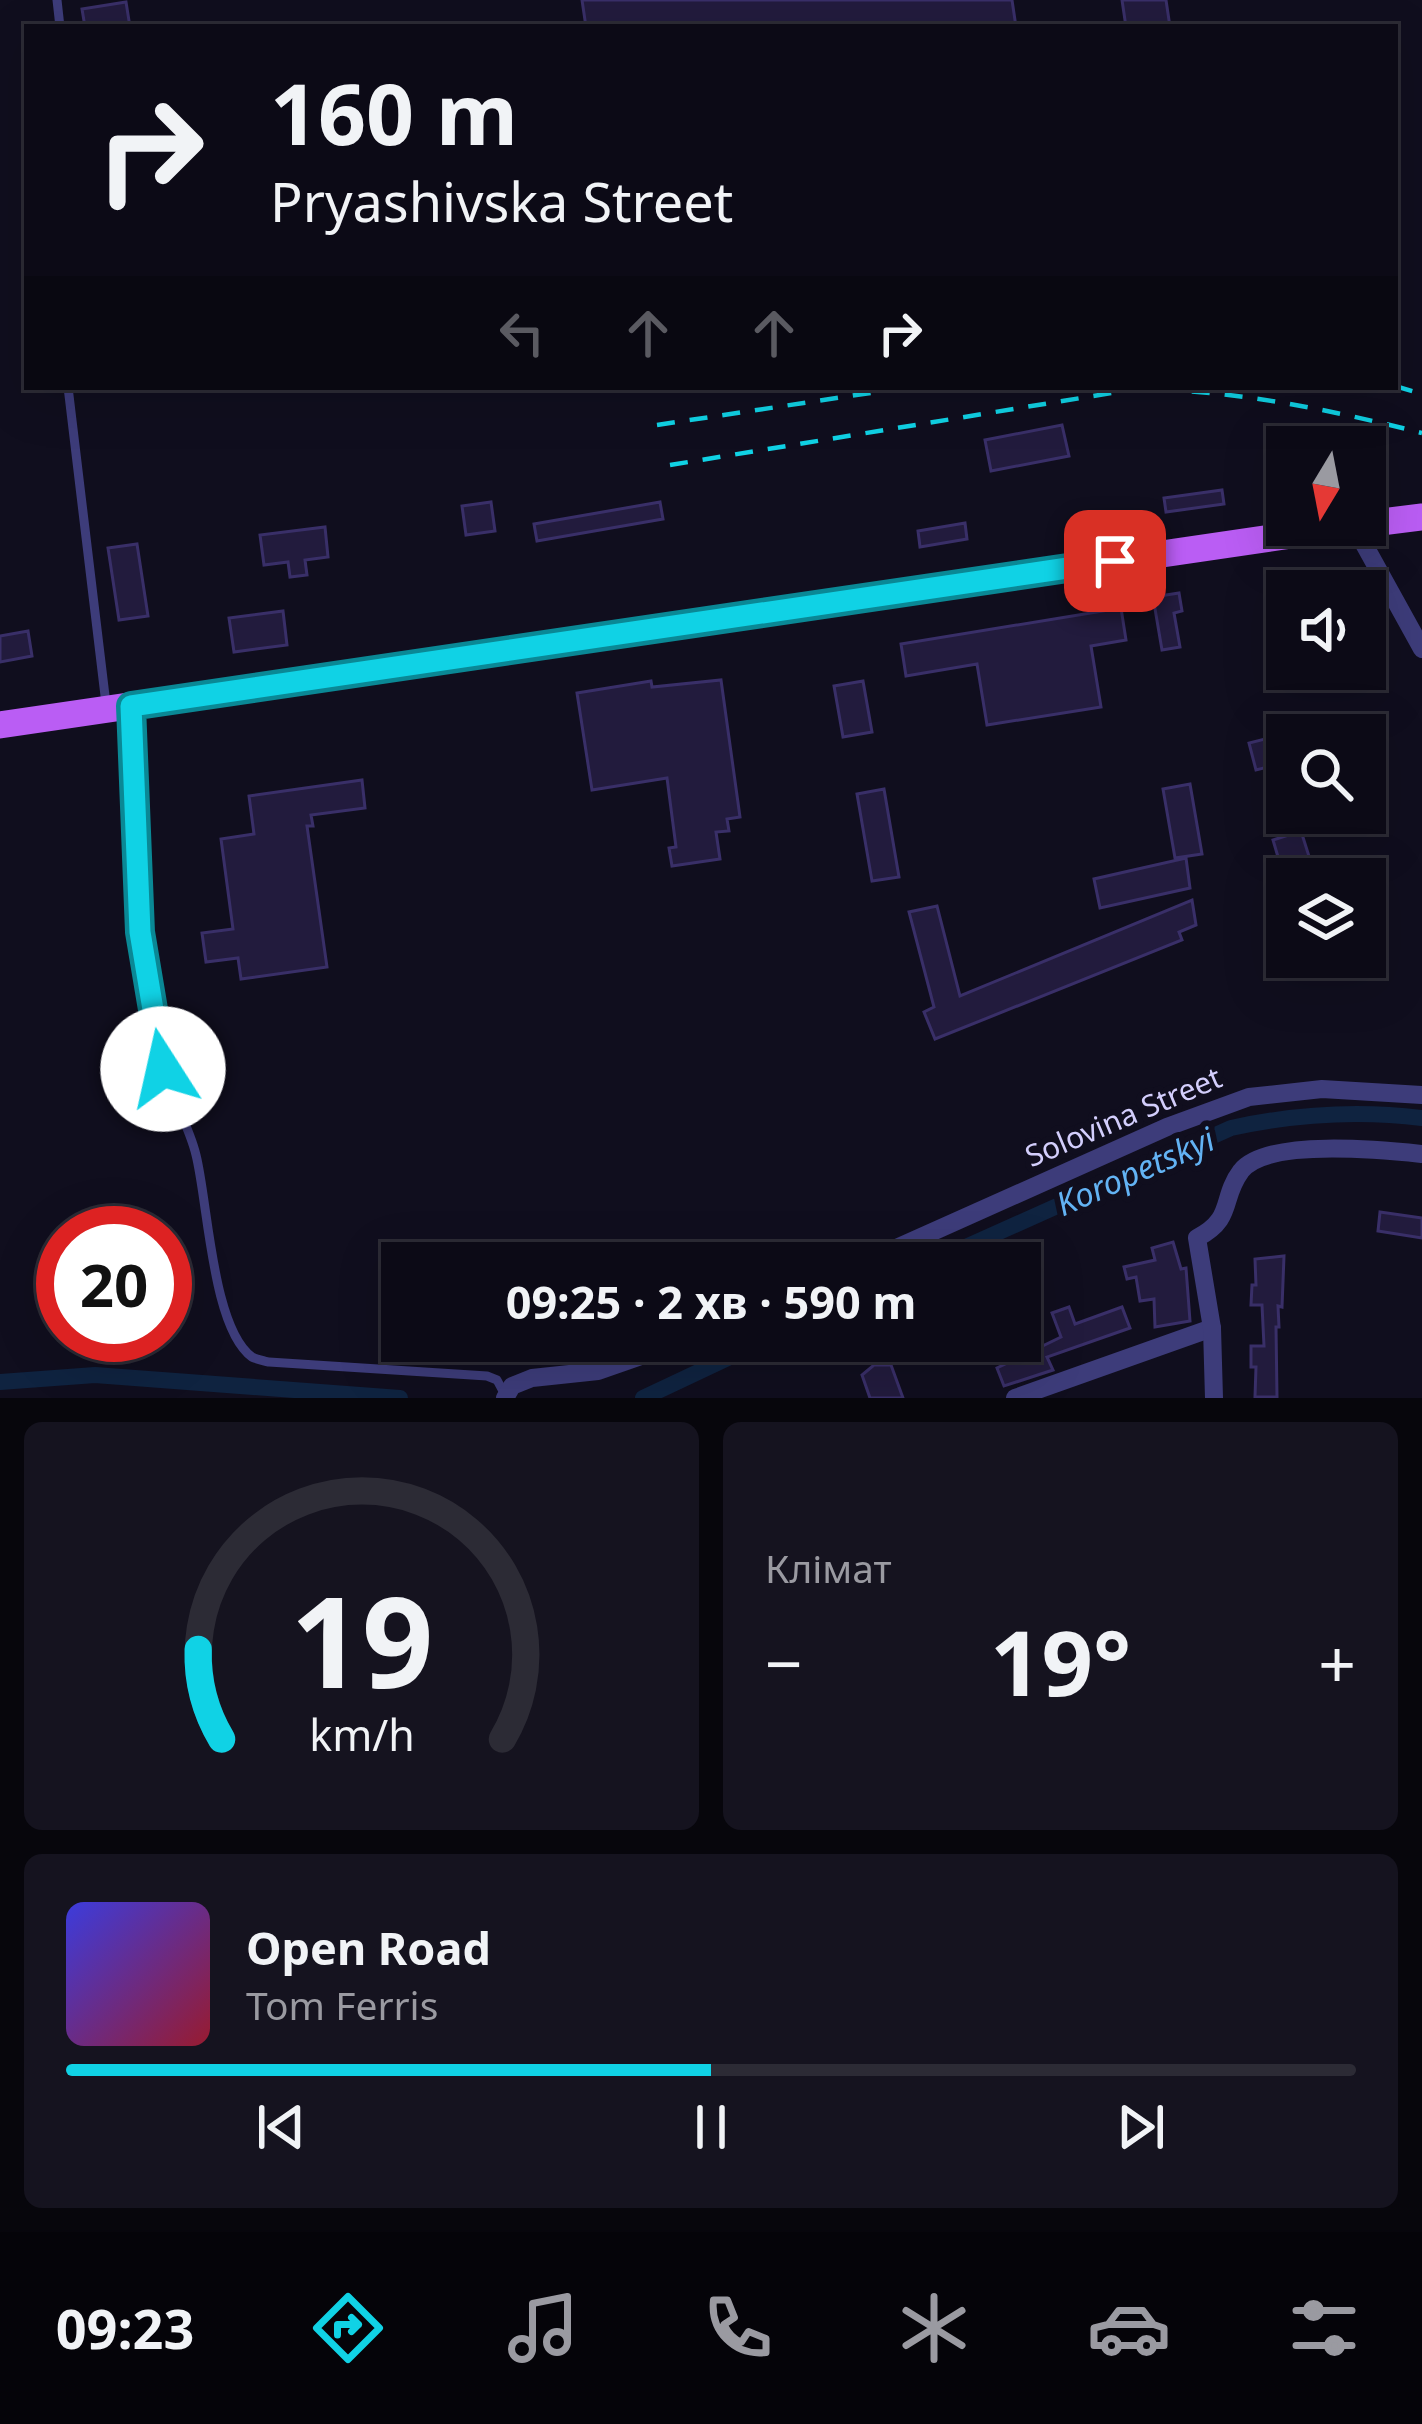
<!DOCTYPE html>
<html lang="uk">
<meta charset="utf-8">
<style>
:root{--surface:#0c0a16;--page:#15131f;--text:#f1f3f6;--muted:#9a9aa1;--line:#2c2b35;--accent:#10d2e5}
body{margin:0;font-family:"Noto Sans",sans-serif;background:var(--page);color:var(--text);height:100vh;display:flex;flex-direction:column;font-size:45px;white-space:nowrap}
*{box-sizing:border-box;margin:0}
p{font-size:39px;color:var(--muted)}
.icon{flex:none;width:66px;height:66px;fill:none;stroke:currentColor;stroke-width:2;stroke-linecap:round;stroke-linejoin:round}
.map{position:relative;height:1398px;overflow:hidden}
.drawer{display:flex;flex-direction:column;gap:24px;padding:24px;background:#07060c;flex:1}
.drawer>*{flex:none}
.banner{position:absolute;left:24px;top:24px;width:1374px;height:366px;border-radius:0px;box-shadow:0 12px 48px #0002,0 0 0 3px var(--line);background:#0c0a16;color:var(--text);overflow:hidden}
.needle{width:78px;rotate:190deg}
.controls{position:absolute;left:1266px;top:426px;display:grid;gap:24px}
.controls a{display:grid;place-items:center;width:120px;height:120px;border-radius:0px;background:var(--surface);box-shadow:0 12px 48px #0002,0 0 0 3px var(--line);font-size:60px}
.speed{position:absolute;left:36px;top:1206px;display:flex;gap:24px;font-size:60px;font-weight:700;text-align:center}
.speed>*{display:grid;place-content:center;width:156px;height:156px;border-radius:50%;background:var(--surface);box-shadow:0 12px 48px #0002,0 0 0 3px var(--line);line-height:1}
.speed .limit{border:18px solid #d22;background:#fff;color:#111}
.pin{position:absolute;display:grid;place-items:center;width:102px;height:102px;color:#fff;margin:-51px;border-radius:24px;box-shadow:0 6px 18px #0006}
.me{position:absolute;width:132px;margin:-66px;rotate:350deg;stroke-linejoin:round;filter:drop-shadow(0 0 9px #0008)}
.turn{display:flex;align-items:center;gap:42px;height:252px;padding:0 48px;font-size:54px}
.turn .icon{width:156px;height:156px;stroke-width:2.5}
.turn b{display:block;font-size:84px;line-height:102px}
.lanes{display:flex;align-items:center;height:114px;padding:0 48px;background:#0003;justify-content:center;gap:60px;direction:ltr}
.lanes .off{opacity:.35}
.big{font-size:90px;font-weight:700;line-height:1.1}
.drawer .card{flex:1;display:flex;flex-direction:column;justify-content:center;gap:18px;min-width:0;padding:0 42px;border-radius:18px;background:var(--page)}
.drawer .dial{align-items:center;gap:0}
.dial svg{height:312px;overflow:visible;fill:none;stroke:var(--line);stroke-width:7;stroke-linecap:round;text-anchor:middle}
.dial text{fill:var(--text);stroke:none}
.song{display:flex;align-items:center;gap:36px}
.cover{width:144px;height:144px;border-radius:18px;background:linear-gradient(135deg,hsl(240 70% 55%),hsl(350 70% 35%))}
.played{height:12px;border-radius:6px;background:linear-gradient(90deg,var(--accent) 50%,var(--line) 50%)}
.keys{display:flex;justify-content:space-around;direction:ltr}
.heat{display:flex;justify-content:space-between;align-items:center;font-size:66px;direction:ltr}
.drawer .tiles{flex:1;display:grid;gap:24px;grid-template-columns:1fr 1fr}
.card:last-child{grid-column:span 2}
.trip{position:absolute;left:381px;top:1242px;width:660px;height:120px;border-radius:0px;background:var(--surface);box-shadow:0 12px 48px #0002,0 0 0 3px var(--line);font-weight:700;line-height:120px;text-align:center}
.tab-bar{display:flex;height:192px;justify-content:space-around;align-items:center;background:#050409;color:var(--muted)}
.tab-bar .icon{width:84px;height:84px}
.tab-bar .active{color:var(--accent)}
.tab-bar b{font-size:54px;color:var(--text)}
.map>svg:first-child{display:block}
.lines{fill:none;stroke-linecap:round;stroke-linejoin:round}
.canal{stroke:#0f2340;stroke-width:16}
.building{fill:#221b3d;stroke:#392f68;stroke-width:3}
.lane{stroke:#3d3c7a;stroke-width:9}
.street{stroke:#3d3c7a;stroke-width:18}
.primary{stroke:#ba5df4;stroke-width:27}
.rail{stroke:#10d2e5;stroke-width:4.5;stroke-dasharray:18 15;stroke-linecap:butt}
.route-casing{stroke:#0a8895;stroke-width:30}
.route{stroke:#10d2e5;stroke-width:21}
.labels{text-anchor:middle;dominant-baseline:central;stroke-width:12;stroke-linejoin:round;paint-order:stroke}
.street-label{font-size:30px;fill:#d3cefc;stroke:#100e1e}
.water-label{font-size:33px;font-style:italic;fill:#63b3f4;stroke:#100e1e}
</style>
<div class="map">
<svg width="1422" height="1398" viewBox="0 0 1422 1398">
<rect width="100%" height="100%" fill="#100e1e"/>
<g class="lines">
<g class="canal">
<path d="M930 1263 1231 1128C1295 1114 1357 1110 1422 1118"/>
<path d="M0 1382 95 1375 400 1398"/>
<path d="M643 1398 764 1341"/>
</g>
</g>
<g class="building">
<path d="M582 0H1012L1016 27H586Z"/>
<path d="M1122 0H1166L1170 27H1126Z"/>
<path d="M126 2 130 27H85L82 9Z"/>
<path d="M1062 425 1069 456 991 471 985 440Z"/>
<path d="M1222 490 1224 504 1166 512 1164 498Z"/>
<path d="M491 502 495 531 466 535 462 506Z"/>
<path d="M660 502 663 519 537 541 534 524Z"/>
<path d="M965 523 967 539 920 547 918 531Z"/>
<path d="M325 527 328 557 305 560 307 575 290 577 288 562 264 565 260 535Z"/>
<path d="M137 544 148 616 119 620 108 548Z"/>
<path d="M1365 582 1385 619 1367 628 1383 662 1368 669 1365 661Z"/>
<path d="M1179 593 1182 611 1174 613 1180 647 1162 650 1153 597Z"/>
<path d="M1121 608 1126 640 1091 646 1101 707 987 725 977 664 906 676 901 644Z"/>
<path d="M283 611 287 645 234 652 229 618Z"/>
<path d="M28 631 32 656 0 662V636Z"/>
<path d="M721 680 740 817 727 819 729 831 716 832 720 859 672 866 669 848 676 847 667 778 592 790 577 693 651 681 652 687Z"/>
<path d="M863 681 872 732 843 737 834 686Z"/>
<path d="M1277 736 1284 763 1256 770 1249 743Z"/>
<path d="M362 780 365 808 311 815 313 826H307L327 967 241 979 238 958 206 962 202 933 233 929 221 839 254 834 249 796Z"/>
<path d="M1190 784 1202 854 1175 858 1163 789Z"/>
<path d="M884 789 899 877 872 881 857 794Z"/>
<path d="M1301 831 1313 869 1300 873 1296 862 1281 867 1273 840Z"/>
<path d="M1186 858 1190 888 1100 908 1094 879Z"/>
<path d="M1192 900 1196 925 1179 932 1182 940 935 1039 924 1012 934 1007 909 912 937 906 960 996Z"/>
<path d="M1380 1212 1422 1218V1238L1378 1231Z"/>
<path d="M1173 1242 1181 1269 1186 1268 1190 1321 1155 1327 1154 1299 1140 1301 1136 1277 1127 1279 1124 1267 1155 1260 1152 1248Z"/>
<path d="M1284 1256 1282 1307 1278 1306 1279 1327H1276L1277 1397H1255L1256 1367H1251V1346H1264L1262 1305H1251L1252 1285H1256L1255 1259Z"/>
<path d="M1069 1307 1075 1324 1122 1307 1130 1328 1047 1357 1053 1370 1004 1386 997 1368 1061 1337 1052 1313Z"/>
<path d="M874 1365H891L903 1398H870L862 1375Z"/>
</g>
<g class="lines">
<g class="lane">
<path d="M57 0 60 27"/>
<path d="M68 387 106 704"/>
<path d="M131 711C135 824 133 960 163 1069 171 1098 189 1125 196 1155 208 1202 212 1328 252 1357 253 1358 267 1362 269 1362L487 1376 497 1380 505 1395"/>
</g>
<g class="street">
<path d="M1354 526 1422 649"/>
<path d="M863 1263 1167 1127 1249 1097 1322 1089 1422 1095"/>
<path d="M505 1398 512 1386 532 1378 598 1371 684 1341"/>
<path d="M1015 1398 1212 1328"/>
<path d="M1214 1398 1212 1328 1197 1238C1235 1218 1220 1199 1241 1171 1267 1138 1383 1150 1422 1154"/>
</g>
<g class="primary">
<path d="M1365 524 1422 517"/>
<path d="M0 725 1359 525"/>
</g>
<g class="rail">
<path d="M1395 386 1422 394"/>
<path d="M657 425 910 387"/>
<path d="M670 465 1136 389C1234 390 1328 409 1422 433"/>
</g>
</g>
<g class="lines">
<defs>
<path id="route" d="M163 1069 140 932 131 706 1115 561"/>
</defs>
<use href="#route" class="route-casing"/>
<use href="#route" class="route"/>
</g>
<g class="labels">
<g class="street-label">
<text transform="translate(1123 1116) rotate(-23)">Solovina Street</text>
</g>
<g class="water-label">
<text transform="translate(1135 1171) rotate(-24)">Koropetskyi</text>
</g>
</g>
</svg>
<div class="controls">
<a><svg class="needle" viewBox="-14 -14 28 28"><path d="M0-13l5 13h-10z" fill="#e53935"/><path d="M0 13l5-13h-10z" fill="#9a9aa1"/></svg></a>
<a><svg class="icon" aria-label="sound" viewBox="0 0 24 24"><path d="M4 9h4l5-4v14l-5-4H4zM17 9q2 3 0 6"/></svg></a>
<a><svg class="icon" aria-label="search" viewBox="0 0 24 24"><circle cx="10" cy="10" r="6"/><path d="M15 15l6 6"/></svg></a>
<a><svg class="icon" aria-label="layers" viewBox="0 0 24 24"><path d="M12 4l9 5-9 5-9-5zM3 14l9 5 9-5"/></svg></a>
</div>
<div class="speed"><div class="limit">20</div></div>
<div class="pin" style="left:1115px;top:561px;background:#d93025"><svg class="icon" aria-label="arrive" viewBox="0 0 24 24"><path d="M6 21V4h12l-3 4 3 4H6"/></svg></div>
<svg class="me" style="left:163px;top:1069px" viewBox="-20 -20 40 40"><circle r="19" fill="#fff"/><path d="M0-13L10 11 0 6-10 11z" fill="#10d2e5"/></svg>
<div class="trip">09:25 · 2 хв · 590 m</div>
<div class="banner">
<div class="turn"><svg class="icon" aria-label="right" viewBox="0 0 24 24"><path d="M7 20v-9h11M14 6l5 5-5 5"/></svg><div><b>160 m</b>Pryashivska Street</div></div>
<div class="lanes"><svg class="icon off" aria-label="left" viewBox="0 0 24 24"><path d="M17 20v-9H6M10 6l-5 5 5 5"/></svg><svg class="icon off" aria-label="ahead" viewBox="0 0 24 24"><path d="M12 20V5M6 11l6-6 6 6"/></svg><svg class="icon off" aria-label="ahead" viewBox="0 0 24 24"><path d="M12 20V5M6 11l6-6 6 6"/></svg><svg class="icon" aria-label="right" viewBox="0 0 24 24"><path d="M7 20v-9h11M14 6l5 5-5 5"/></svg></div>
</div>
</div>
<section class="drawer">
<div class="tiles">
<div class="card dial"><svg viewBox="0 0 100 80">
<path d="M14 69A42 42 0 1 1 86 69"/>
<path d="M14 69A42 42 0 0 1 8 46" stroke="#10d2e5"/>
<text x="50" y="56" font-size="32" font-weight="700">19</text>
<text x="50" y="72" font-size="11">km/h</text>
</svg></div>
<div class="card"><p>Клімат</p>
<div class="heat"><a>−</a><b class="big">19°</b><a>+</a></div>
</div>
<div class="card">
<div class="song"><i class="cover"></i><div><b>Open Road</b><p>Tom Ferris</p></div></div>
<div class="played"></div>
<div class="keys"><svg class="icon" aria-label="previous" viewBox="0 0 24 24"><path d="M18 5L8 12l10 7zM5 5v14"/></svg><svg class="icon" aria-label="pause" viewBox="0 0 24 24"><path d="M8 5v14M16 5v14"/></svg><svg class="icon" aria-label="next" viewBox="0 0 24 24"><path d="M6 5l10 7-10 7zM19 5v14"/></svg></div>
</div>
</div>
</section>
<nav class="tab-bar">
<b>09:23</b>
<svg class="icon active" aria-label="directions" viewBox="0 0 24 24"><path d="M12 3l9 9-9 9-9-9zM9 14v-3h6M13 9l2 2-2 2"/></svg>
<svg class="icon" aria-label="music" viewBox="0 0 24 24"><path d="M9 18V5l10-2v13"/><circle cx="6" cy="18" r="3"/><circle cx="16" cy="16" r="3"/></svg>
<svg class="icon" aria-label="phone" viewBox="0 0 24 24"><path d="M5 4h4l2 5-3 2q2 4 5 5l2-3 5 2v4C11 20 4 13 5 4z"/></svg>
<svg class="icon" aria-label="climate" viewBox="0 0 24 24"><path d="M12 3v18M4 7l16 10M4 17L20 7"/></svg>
<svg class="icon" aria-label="car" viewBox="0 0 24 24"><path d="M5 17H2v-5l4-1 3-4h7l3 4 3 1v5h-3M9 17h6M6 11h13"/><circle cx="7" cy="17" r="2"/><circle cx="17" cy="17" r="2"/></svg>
<svg class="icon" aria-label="filters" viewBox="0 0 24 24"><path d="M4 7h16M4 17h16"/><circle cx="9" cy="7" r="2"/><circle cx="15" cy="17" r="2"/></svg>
</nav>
